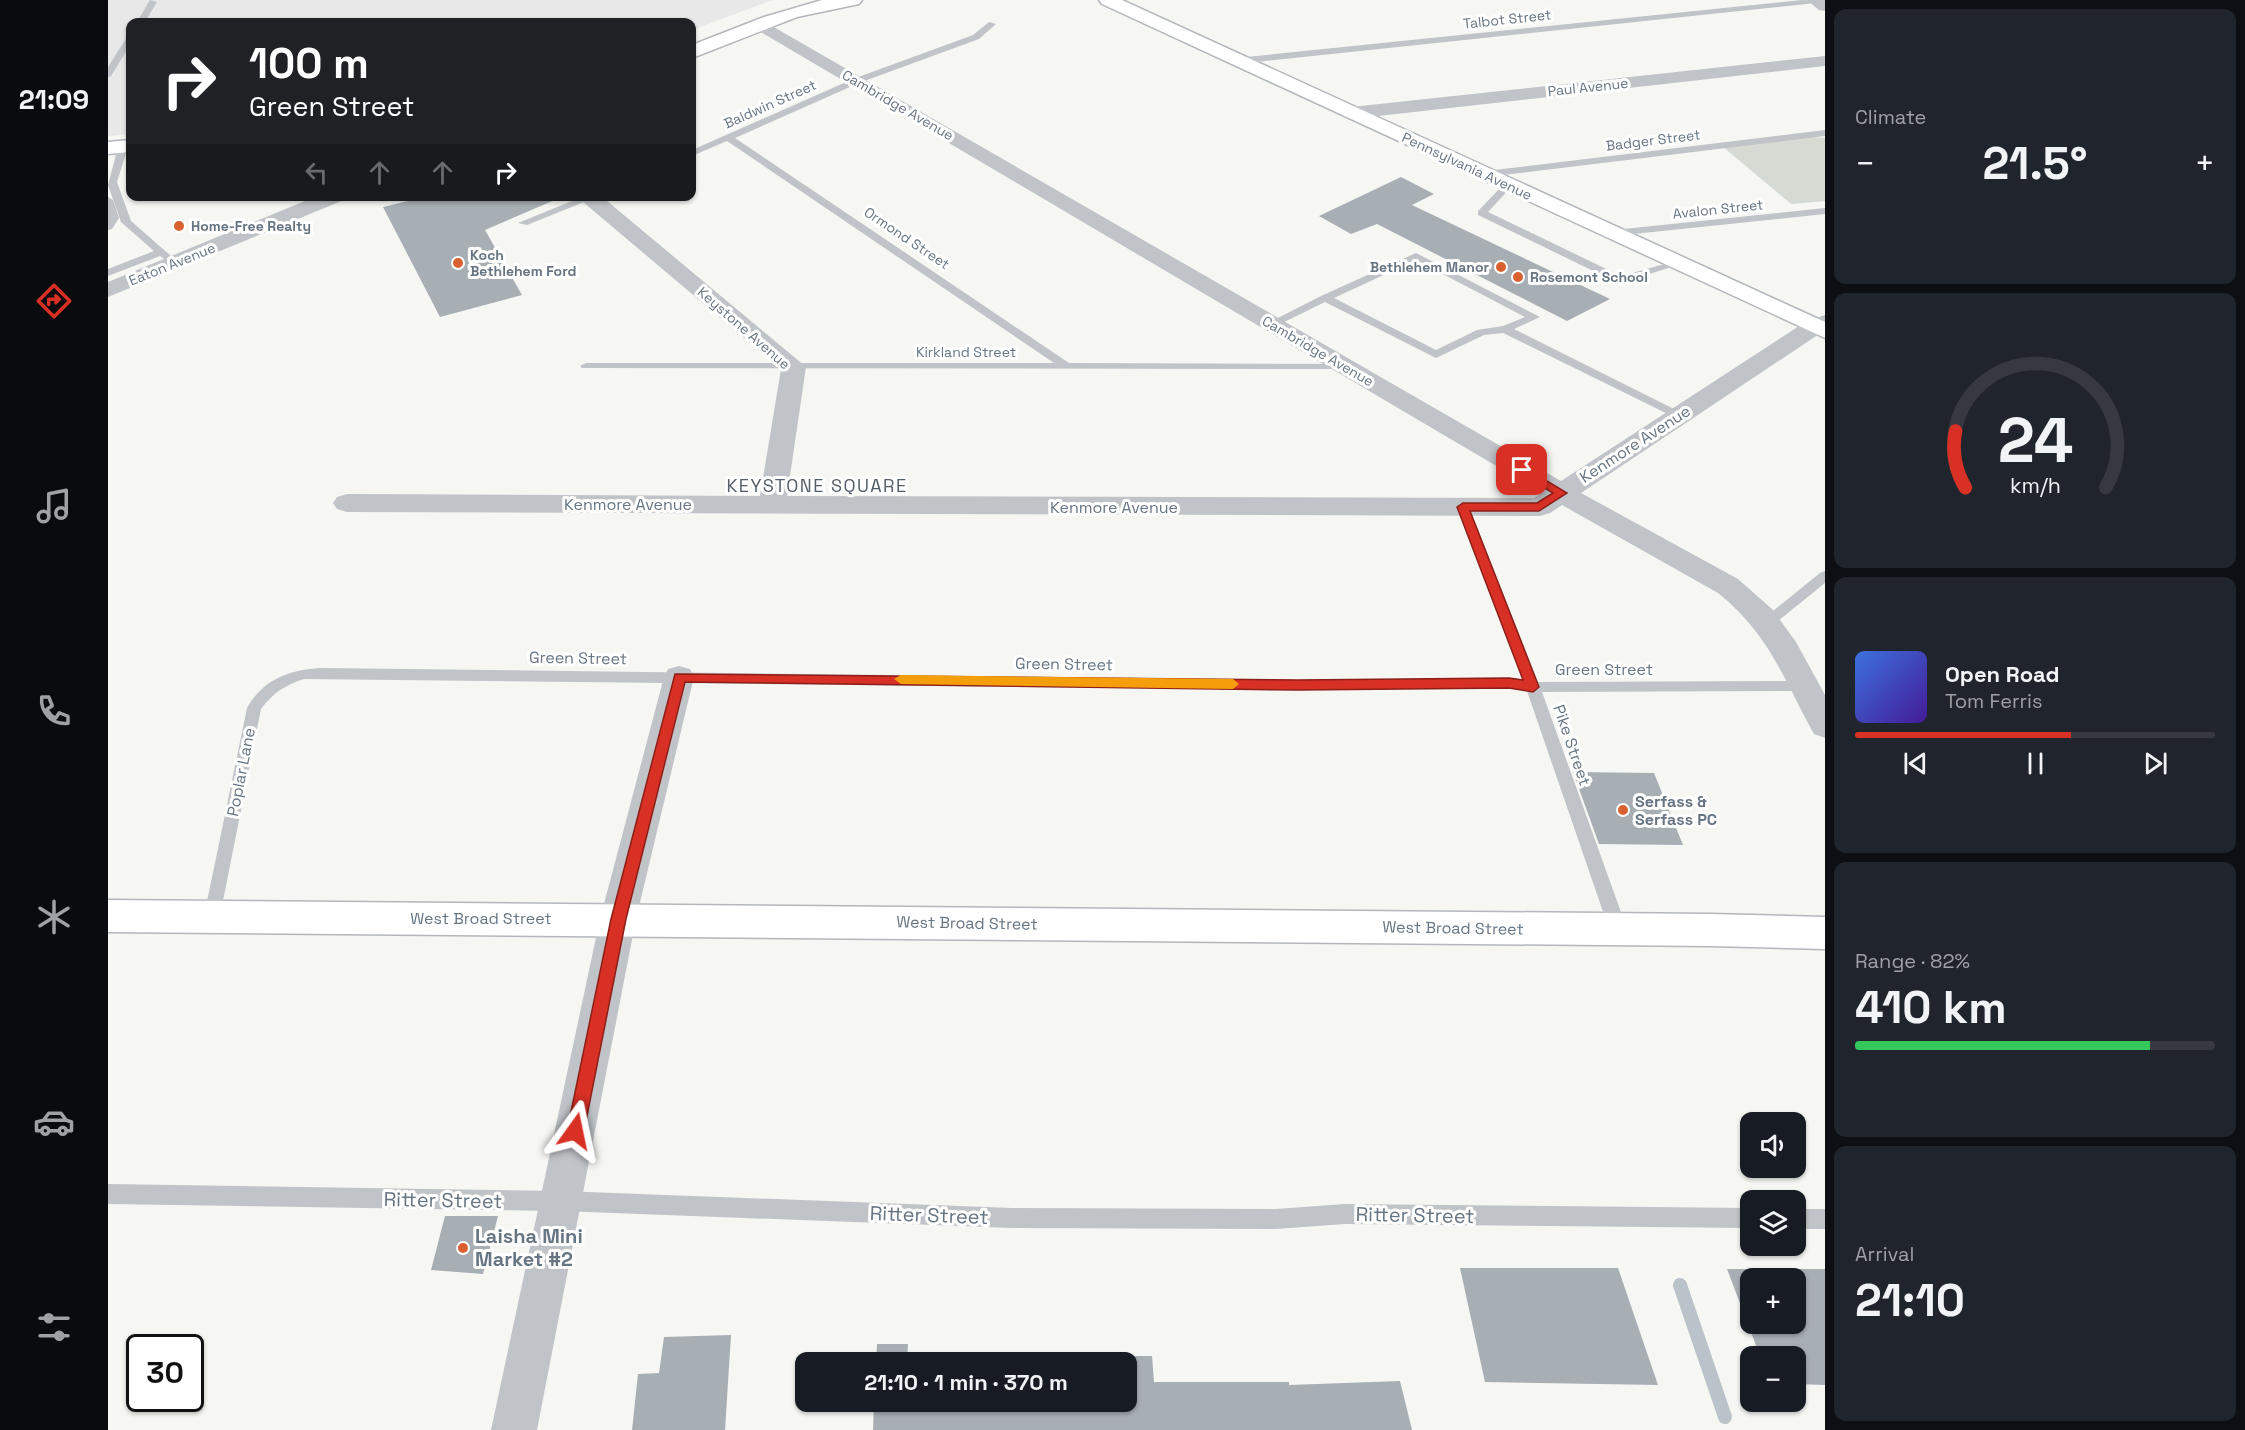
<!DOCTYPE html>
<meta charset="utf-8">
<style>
:root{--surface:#171b24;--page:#20242c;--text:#f1f3f6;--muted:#9ea1a6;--line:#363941;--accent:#d93025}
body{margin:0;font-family:"Space Grotesk",sans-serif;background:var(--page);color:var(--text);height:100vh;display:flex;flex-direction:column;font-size:22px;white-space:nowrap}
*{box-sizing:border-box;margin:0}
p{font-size:20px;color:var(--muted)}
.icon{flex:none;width:33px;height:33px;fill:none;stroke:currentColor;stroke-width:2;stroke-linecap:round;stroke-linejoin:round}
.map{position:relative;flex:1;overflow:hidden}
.drawer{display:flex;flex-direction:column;gap:9px;padding:9px;background:#0d0f14;width:420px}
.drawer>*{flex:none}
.top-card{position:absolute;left:18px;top:18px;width:570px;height:183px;border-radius:12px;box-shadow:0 2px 4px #0004;background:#202124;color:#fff;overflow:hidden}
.buttons{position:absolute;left:1632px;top:1112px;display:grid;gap:12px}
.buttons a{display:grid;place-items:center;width:66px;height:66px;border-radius:12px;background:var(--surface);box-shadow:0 2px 4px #0004;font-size:30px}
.speed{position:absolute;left:18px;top:1334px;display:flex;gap:12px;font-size:30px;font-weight:700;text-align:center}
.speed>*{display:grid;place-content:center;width:78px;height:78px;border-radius:50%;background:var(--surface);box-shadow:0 2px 4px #0004;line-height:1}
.speed .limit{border:3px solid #111;border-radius:9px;background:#fff;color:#111}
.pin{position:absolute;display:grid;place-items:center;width:51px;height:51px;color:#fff;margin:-26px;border-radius:12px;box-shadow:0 3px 9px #0006}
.me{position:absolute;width:66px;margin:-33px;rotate:12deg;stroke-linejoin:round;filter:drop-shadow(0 0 4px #0008)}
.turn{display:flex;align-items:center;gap:21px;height:126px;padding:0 24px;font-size:27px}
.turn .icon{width:78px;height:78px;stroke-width:2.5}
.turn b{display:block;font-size:42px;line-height:51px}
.lanes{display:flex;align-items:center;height:57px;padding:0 24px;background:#0003;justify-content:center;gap:30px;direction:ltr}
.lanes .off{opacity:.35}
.big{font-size:45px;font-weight:600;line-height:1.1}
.drawer .widget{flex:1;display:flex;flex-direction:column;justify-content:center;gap:9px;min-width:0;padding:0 21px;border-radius:12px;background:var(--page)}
.drawer .dial{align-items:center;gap:0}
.dial svg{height:156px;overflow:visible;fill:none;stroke:var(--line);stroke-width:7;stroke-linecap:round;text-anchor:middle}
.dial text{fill:var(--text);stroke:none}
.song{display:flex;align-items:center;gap:18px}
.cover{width:72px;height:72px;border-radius:9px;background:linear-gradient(135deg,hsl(220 70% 55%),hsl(260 70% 35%))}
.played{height:6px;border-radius:3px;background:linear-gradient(90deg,var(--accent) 60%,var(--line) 60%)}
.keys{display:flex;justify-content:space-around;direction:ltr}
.heat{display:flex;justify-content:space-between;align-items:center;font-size:33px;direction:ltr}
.charge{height:9px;border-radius:4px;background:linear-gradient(90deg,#34c759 82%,var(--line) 0)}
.trip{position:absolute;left:687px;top:1352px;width:342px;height:60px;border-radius:12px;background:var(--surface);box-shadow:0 2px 4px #0004;font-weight:600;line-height:60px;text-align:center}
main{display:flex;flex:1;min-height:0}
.menu{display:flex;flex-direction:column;width:108px;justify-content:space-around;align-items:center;background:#090b0e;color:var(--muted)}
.menu .icon{width:42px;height:42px}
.menu .current{color:var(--accent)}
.menu b{font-size:27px;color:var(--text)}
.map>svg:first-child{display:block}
.built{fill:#e7e8e7}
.green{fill:#d5dbd3}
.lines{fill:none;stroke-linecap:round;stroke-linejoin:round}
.stream{stroke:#bac3c9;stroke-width:14}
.building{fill:#a7aeb4;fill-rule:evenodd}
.secondary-casing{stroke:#b2b7bc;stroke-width:3}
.primary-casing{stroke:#b3b7bb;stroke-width:3}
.lane{fill:#c0c3c7;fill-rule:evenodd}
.street{fill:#c0c3c7;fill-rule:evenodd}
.secondary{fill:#fff;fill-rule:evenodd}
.primary{fill:#fff;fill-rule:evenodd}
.route{fill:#d93025;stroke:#8d1f18;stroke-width:1.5}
.slow{fill:#f59e0b}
.poi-dot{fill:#da612f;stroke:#fff;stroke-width:2}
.labels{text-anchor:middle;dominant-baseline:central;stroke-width:6;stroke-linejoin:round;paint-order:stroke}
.far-street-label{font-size:14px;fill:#677583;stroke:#fff}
.far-poi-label{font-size:14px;font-weight:bold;fill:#677583;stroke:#fff;text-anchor:start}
.street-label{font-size:16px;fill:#677583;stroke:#fff}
.poi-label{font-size:16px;font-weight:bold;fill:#677583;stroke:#fff;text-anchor:start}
.neighbourhood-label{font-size:18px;letter-spacing:1.5px;fill:#545e68;stroke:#fff}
.near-street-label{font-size:20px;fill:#677583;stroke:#fff}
.near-poi-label{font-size:20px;font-weight:bold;fill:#677583;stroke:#fff;text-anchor:start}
</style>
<main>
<nav class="menu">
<b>21:09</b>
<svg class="icon current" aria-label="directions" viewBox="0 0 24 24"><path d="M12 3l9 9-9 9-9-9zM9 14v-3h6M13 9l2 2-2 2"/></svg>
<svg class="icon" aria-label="music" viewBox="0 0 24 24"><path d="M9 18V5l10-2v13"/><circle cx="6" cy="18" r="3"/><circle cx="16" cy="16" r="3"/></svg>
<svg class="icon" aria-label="phone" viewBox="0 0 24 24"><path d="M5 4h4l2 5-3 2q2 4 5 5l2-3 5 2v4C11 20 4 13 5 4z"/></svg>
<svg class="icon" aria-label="climate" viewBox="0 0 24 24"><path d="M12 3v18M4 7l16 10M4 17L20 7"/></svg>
<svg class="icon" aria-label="car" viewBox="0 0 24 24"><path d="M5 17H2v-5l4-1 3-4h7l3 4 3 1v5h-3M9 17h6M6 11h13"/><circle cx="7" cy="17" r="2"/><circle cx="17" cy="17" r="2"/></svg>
<svg class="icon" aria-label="filters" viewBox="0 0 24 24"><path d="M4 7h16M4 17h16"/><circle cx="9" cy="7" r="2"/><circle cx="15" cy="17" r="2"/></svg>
</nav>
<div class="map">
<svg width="1717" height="1430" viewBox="0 0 1717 1430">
<rect width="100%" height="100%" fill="#f6f6f3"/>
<path class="built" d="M0 0H665L584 30V22H22V134L0 136Z"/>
<path class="green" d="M1703 137 1717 138V201L1683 204 1615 147Z"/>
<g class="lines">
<path class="stream" d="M1572 1285 1617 1417"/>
</g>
<g class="building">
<path d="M1293 177 1326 194 1304 205 1502 299 1459 321 1269 224 1243 234 1211 216Z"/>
<path d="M321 196H456L377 230 414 295 332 317 275 207Z"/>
<path d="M1465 772 1546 773 1575 845 1491 844Z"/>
<path d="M337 1216H390L375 1274 323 1270Z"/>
<path d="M1352 1268H1510L1550 1385 1377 1382Z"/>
<path d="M1619 1269H1717V1385L1688 1384V1356H1652ZM1642 1278H1688V1323H1642Z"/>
<path d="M623 1335 617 1430H524L530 1374 551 1373 556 1337Z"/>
<path d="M769 1344H800L799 1362H768Z"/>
<path d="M990 1356H1044L1046 1382H1181V1385L1292 1381 1304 1430H765L766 1401H1018V1362H991Z"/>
</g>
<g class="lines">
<defs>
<path id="secondary" d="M991 0H1014L1717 322V338L994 4Z"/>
<g id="primary">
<path d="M714 0H754L751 4 689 17 584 58V45L656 17Z"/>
<path d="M22 140V152L0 154V142Z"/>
<path d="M0 900 1602 914 1717 917V949L1602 946 0 932Z"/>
</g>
</defs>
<use href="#secondary" class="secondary-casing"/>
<use href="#primary" class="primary-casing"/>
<g class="lane">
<path d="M42 0 49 2 37 22H29Z"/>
<path d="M1694 0 1712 1 1708 3 1129 64 1125 61 1129 58Z"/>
<path d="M881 22 888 24 871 39 751 83 627 138 961 363 1239 364 1243 365V369L474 368 472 366 478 363H946L619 141 584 156V150L745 79 865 35Z"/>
<path d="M19 37H22V45L3 76 0 77V67Z"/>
<path d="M1717 130V136L1378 177 1373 174 1378 171Z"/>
<path d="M15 144 20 147 9 182 23 221 71 263 66 266 52 256 0 276V269L46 251 13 222 0 185 10 147Z"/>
<path d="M1400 182 1405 185 1380 212 1513 276 1571 260 1576 263 1516 282H1508L1370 215V211L1397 183Z"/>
<path d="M476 196H491L419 225 410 223Z"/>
<path d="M0 197 5 200 11 218 4 229 0 230Z"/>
<path d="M1717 208V214L1506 236 1501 233 1506 230Z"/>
<path d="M1308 253 1432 317 1406 329 1578 415 1576 418H1568L1395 333 1376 335 1328 358 1217 302 1168 326H1160L1158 324 1213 296ZM1308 260 1417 317 1395 326 1369 330 1328 350 1226 298Z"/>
<path d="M1355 503 1361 507 1430 682 1697 681 1704 686 1697 691 1434 692 1519 929 1516 934 1510 936 1504 934 1501 929 1419 691 1401 688 1190 690 196 679C177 685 165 693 153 709L112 916 110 921 104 923 98 921 96 916 139 708C155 679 183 669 215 668L1190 680 1401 678 1415 680 1349 507Z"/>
<path d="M1717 571V583L1665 625H1655L1653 622 1655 619 1712 573Z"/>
<path d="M0 1184 453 1191 904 1208 1168 1209 1237 1204 1642 1208V1228L1237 1224 1168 1229 904 1228 453 1211 0 1204Z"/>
<rect x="1688" y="1209" width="29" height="20"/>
</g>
<g class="street">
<path d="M1699 0H1717V11L1711 10Z"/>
<path d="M652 19 1453 481 1699 321 1717 315V330L1473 493 1630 579 1664 609 1688 642 1717 695V738L1706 734C1675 678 1662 635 1610 593L1454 505 1442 513 1432 516 239 512 229 509 225 503 229 497 239 494 652 496 673 369 475 202 473 196H493L698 367 679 496 1426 498 1434 493 646 28 643 24 646 20Z"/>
<path d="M1717 56V66L1243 119 1236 117 1233 113 1236 109 1243 107Z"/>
<path d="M209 196H239L236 200 0 297V282Z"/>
<path d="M571 666 582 669 586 677 528 919 429 1430H383L492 919 556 677 560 669Z"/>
</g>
<use href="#secondary" class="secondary"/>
<use href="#primary" class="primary"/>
</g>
<path class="route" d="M1414 466 1459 493 1431 511H1362L1431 687 1425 692 1401 688 1190 690 577 682 518 919 476 1131 474 1136 467 1139 461 1136 459 1131 503 919 567 674 1190 680 1401 678 1415 680 1349 507 1355 503H1429L1445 493 1410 472V467Z"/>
<path class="slow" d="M793 675 1125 679 1131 684 1125 689 793 684 786 679Z"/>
<g class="poi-dot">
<circle cx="71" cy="226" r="6"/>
<circle cx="350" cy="263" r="6"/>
<circle cx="1393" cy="267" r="6"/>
<circle cx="1410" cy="277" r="6"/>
<circle cx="1515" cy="810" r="6"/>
<circle cx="355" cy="1248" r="6"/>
</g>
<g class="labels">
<g class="far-street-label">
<text transform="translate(1399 19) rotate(-6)">Talbot Street</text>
<text transform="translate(1480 87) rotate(-6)">Paul Avenue</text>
<text transform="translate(662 104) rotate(-24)">Baldwin Street</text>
<text transform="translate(790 105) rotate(30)">Cambridge Avenue</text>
<text transform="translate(1545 140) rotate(-7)">Badger Street</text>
<text transform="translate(1359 166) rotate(25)">Pennsylvania Avenue</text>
<text transform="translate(1610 209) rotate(-6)">Avalon Street</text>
<text transform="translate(799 238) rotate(34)">Ormond Street</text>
<text transform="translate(64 264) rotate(-22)">Eaton Avenue</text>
<text transform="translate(636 328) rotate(41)">Keystone Avenue</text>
<text transform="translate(1210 351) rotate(30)">Cambridge Avenue</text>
<text x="858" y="352">Kirkland Street</text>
</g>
<g class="far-poi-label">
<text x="83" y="226">Home-Free Realty</text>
<text x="362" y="255">Koch<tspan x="362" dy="16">Bethlehem Ford</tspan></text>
<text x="1381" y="267" text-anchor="end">Bethlehem Manor</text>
<text x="1422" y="277">Rosemont School</text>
</g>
<g class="street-label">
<text transform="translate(1527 444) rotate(-33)">Kenmore Avenue</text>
<text x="520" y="504">Kenmore Avenue</text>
<text x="1006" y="507">Kenmore Avenue</text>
<text transform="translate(470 658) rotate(1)">Green Street</text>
<text transform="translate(956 664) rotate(1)">Green Street</text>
<text x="1496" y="669">Green Street</text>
<text transform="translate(1464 745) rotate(71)">Pike Street</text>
<text transform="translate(133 772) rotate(-79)">Poplar Lane</text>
<text x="373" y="918">West Broad Street</text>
<text transform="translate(859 923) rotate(1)">West Broad Street</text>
<text transform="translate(1345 928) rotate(1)">West Broad Street</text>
</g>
<g class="poi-label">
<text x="1527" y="801">Serfass &amp;<tspan x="1527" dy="18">Serfass PC</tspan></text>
</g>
<g class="neighbourhood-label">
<text x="709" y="485">KEYSTONE SQUARE</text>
</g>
<g class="near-street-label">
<text transform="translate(335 1200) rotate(1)">Ritter Street</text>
<text transform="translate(821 1215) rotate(2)">Ritter Street</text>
<text transform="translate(1307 1215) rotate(1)">Ritter Street</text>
</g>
<g class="near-poi-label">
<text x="367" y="1236">Laisha Mini<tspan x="367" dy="23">Market #2</tspan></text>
</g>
</g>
</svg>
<div class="buttons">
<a><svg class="icon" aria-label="sound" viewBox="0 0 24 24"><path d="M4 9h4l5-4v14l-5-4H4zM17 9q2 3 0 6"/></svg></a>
<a><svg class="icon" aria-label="layers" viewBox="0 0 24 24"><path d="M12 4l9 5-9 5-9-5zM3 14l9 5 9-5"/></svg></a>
<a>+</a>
<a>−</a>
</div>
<div class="speed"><div class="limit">30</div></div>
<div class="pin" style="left:1414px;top:470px;background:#d93025"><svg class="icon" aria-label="arrive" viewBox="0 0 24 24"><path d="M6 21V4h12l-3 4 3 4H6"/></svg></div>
<svg class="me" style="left:467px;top:1131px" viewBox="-20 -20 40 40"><path d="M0-17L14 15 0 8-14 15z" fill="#d93025" stroke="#fff" stroke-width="4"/></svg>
<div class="trip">21:10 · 1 min · 370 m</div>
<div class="top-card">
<div class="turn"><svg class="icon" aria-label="right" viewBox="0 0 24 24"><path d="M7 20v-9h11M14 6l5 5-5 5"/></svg><div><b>100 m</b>Green Street</div></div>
<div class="lanes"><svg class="icon off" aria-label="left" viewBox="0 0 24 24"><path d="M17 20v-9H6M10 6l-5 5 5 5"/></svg><svg class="icon off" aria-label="ahead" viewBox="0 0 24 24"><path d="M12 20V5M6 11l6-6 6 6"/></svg><svg class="icon off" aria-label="ahead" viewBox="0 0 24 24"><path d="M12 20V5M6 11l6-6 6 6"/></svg><svg class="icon" aria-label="right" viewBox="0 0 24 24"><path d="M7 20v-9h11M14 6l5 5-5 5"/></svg></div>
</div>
</div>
<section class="drawer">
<div class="widget"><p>Climate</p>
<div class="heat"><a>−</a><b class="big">21.5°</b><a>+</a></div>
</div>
<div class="widget dial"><svg viewBox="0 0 100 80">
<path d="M14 69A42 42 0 1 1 86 69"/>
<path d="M14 69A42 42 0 0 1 9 40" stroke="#d93025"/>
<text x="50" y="56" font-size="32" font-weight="700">24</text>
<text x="50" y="72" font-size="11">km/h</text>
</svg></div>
<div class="widget">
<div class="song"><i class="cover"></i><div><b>Open Road</b><p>Tom Ferris</p></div></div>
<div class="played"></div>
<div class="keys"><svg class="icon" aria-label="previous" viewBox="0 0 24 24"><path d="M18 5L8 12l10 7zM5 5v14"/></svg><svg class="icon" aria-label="pause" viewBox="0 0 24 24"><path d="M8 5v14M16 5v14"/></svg><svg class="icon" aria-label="next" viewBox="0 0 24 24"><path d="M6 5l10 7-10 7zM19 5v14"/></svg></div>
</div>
<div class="widget"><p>Range · 82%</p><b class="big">410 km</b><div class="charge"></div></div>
<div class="widget"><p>Arrival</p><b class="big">21:10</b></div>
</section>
</main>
